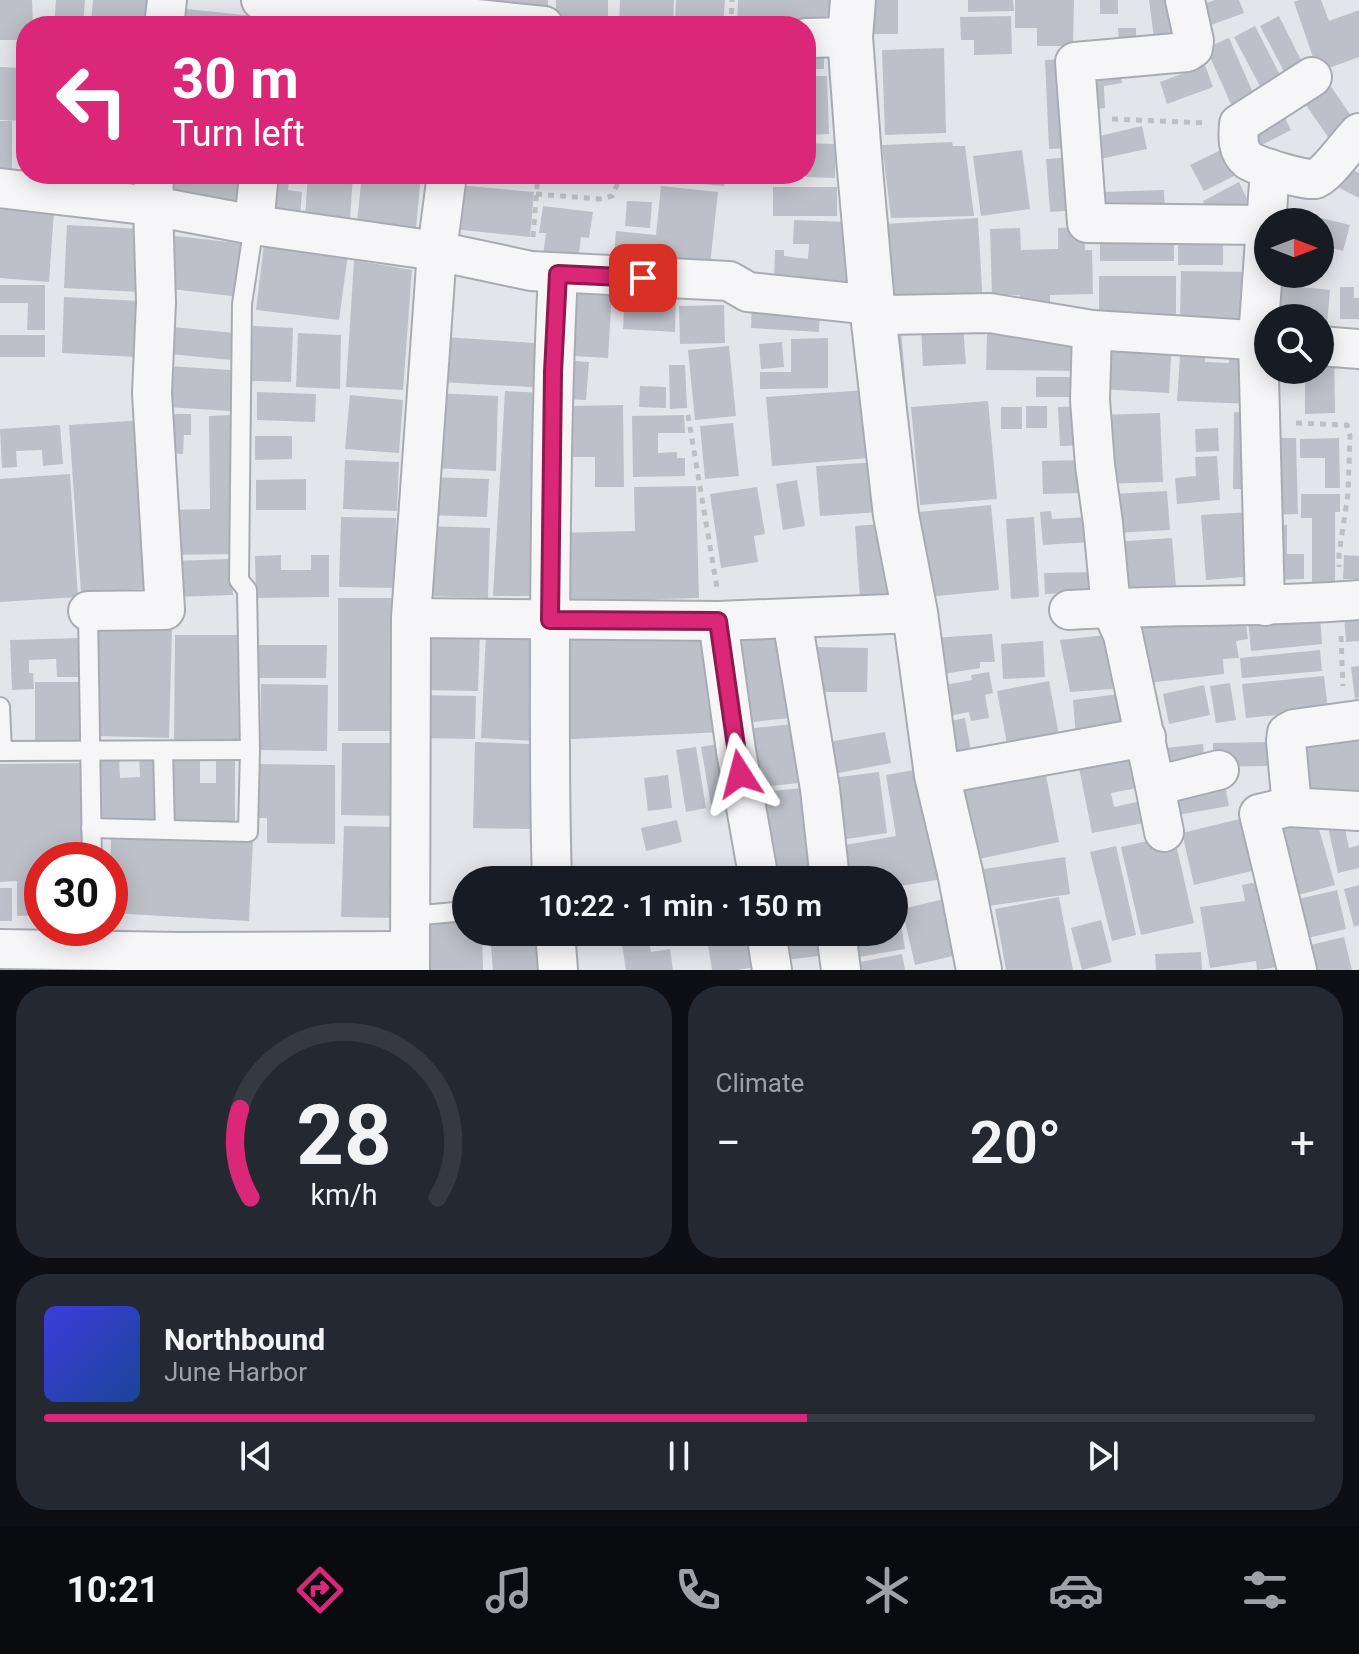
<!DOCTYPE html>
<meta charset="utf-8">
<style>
:root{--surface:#171b24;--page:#242831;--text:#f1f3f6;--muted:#9ea1a6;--line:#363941;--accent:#db2777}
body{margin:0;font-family:Roboto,sans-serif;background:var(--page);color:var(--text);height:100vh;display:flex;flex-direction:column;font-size:30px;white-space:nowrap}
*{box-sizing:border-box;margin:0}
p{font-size:26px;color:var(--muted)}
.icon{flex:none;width:44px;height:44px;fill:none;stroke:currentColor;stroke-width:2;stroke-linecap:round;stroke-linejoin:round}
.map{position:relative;height:970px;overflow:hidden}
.panel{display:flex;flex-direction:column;gap:16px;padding:16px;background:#0d0f14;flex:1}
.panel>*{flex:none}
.banner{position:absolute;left:16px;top:16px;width:800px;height:168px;border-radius:32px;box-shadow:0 4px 20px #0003;background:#db2777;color:#fff;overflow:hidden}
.needle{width:52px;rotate:90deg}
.fabs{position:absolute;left:1254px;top:208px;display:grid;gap:16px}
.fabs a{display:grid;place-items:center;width:80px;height:80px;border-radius:50%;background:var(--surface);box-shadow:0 4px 20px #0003;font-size:40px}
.speed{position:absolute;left:24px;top:842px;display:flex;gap:16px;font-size:40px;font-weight:700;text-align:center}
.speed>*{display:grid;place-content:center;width:104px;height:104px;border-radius:50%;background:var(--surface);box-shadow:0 4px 20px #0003;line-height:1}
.speed .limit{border:12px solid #d22;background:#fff;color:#111}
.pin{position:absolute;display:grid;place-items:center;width:68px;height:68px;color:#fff;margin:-34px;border-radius:16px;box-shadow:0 4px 12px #0006}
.me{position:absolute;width:88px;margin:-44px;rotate:351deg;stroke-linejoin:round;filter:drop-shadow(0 0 6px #0008)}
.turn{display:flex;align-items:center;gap:28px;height:168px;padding:0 24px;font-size:36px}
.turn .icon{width:104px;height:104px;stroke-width:2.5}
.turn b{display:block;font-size:56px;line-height:68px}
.big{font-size:60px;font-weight:600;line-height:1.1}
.panel .tile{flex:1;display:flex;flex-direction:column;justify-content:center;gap:12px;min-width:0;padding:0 28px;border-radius:32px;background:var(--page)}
.panel .dial{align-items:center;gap:0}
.dial svg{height:208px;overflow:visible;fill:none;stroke:var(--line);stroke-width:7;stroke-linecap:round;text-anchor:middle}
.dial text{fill:var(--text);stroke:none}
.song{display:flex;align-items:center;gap:24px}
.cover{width:96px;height:96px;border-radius:12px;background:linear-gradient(135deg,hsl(240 70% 55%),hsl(220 70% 35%))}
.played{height:8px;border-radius:4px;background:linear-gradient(90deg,var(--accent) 60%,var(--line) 60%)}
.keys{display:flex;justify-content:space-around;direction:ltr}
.heat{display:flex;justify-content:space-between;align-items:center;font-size:44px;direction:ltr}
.panel .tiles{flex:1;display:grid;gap:16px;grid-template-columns:1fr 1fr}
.tile:last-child{grid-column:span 2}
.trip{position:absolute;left:452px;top:866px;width:456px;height:80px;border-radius:40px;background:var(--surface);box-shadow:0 4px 20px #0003;font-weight:600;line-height:80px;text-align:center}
.dock{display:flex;height:128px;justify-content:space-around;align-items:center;background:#090b0e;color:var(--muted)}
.dock .icon{width:56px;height:56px}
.dock .current{color:var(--accent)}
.dock b{font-size:36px;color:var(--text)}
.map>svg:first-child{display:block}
.building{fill:#bec0c9}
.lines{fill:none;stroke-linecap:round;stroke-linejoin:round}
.service-casing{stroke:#a9abb4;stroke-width:22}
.minor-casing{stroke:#a9abb4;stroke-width:42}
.tertiary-casing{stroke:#a9abb4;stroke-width:48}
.path{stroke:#bebfc5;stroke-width:5;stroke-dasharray:6 6;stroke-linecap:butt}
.service{stroke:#f6f6f9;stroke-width:18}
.minor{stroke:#f6f6f9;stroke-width:38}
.tertiary{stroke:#f6f6f9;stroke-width:44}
.route-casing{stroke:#8e194d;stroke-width:20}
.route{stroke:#db2777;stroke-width:14}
</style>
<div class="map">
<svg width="1359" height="970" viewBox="0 0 1359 970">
<rect width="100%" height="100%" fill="#e4e5ea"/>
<g class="building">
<path d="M0 0H32L33 26H26V40H0Z"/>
<path d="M56 0H85L83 26H54Z"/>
<path d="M93 0H148L145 26 91 22Z"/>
<path d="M477 0H548V10Z"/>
<path d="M556 0H608V20L556 18Z"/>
<path d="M620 0H674L673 26H619Z"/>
<path d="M676 0H725L723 26 675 25Z"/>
<path d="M738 0H830L829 30 806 26H737Z"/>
<rect x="868" y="0" width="30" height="34"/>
<path d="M968 0H1013L1014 11 968 12Z"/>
<path d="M1015 0H1074L1073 46H1037V28H1015Z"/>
<rect x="1100" y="0" width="18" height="14"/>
<path d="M1149 0H1178L1182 34 1154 38Z"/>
<path d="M1215 0H1239L1244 13 1203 28 1195 7Z"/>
<path d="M1299 0H1321L1329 21 1359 10V57L1318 72 1294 2Z"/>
<path d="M168 7 274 18 273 26H166Z"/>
<path d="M1011 16 1012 54 974 55V40H961L960 17Z"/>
<path d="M1279 16 1306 70 1288 79 1260 26Z"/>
<path d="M1255 26 1283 81 1263 92 1234 37Z"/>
<path d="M1118 28H1136V41L1119 43Z"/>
<path d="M1229 38 1257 102 1234 111 1206 48Z"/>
<rect x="806" y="43" width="18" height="26"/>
<path d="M944 48 946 133 885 135 882 50Z"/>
<path d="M1070 59 1073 148 1049 149 1045 60Z"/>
<path d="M1118 61 1122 83 1104 86 1105 108 1086 110 1084 65Z"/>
<path d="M1205 65 1213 87 1167 104 1160 82Z"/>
<path d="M0 67 26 68V121L0 120Z"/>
<path d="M806 76H827L829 134 806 135Z"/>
<path d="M1325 78 1354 120 1328 137 1299 95Z"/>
<path d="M1280 108 1291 130 1254 149 1243 128Z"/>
<rect x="0" y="121" width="12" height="49"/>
<path d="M1142 126 1147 149 1100 159 1095 137Z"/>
<path d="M22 129H26V174H72V179L22 178Z"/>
<path d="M952 142 953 146H965L974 216 891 218 882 145Z"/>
<path d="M806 143 836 144 835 178 806 177Z"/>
<path d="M1229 146 1242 172 1204 191 1190 165Z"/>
<path d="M1022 150 1030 209 981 216 973 156Z"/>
<path d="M1074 157 1079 210 1050 212 1046 159Z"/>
<path d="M1343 164 1359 173V198L1332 184Z"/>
<path d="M80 174H144L143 192 79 185Z"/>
<path d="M163 174H190L241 180 238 206 160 197Z"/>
<path d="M308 174H353L350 220 305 217Z"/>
<path d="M362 174H421L416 229 357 223Z"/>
<path d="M457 174H492V182L457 180Z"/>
<path d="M498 174H537L536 181 498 179Z"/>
<path d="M666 174H725L724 186 665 181Z"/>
<path d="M266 175 289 179 288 190 302 192 300 216 261 211Z"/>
<path d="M1239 182 1250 205 1213 223 1203 201Z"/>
<path d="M457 185 534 192 530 237 453 229Z"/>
<path d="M661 186 718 192 710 265 614 255 616 231 656 235Z"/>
<rect x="773" y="187" width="64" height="29"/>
<path d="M1164 190 1165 216 1103 218 1102 192Z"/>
<path d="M627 201 652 202 650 228 625 226Z"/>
<path d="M543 206 593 212 589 238 581 237 577 267 542 263 546 233H539Z"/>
<path d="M0 207 54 211 49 282 0 278Z"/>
<path d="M1284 209 1350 225 1343 251 1320 245V222H1281Z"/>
<path d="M978 218 983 307 891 312 885 224Z"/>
<path d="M794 220 848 222 847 290 774 282 775 250H784V256L808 259 809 244H793Z"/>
<path d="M67 225 142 229 139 292 64 288Z"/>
<path d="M1085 227V250H1092L1093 294 1050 295V302L1020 303V295L992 296 990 229 1020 228 1021 250 1058 249V228Z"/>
<path d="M1174 230V261H1100V231Z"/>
<rect x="1178" y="231" width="45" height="34"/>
<path d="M168 235 246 244 240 297 162 288Z"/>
<path d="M264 244 348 254 339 320 256 310Z"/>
<path d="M354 260 412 270 403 390 346 387Z"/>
<path d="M1181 271 1252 272V319L1180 317Z"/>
<rect x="1099" y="276" width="77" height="38"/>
<path d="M1271 284 1330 290 1327 324 1320 323V318H1268Z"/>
<path d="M0 285H45V330H27L28 303H0Z"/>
<path d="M1340 287H1354V298H1359V319H1340Z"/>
<path d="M561 290 612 293 608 358 557 355Z"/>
<path d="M625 290 676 293 675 332 623 329Z"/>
<path d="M64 297 140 301 137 357 62 353Z"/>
<path d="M752 300 820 303 819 332 751 328Z"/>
<path d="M724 305 725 343 680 344 679 306Z"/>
<path d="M900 318 908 412 867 415 870 458 772 466 766 397 865 390Z"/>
<path d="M963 325 966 364 923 366 921 327Z"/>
<path d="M253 326 293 328 291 382 250 381Z"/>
<path d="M172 327 235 333 232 360 169 354Z"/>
<path d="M298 333 341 335 340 389 296 387Z"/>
<path d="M987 333 1084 334V371L986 370Z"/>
<rect x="0" y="335" width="45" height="22"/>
<path d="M1101 335 1172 339 1169 393 1099 389Z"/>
<path d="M444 337 550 344 547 388 441 382Z"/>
<path d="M828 338V388L760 389V372H791V339Z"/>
<path d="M1181 341 1206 342 1205 362 1229 363 1230 343 1255 344 1252 404 1177 401Z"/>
<path d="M782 342 784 367 761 369 759 344Z"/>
<path d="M729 346 736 416 695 420 688 350Z"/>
<path d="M1320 347H1334L1335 413 1305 414V370H1320Z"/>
<path d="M563 360 589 362 586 400 561 399Z"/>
<path d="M669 365H685L687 408 670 409Z"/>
<path d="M167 366 232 370 230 411 165 407Z"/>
<rect x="1036" y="377" width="47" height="20"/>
<path d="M640 386 666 387V408L639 407Z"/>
<path d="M505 391 545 393 544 596H493Z"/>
<path d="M257 392 316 394 315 422 257 420Z"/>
<path d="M434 393 498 396 496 471 431 468Z"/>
<path d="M350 395 403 400 399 453 345 449Z"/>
<path d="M988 401 997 499 920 505 911 407Z"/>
<path d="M623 405 624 487H595V457H573V406Z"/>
<rect x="1026" y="406" width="21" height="22"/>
<path d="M1085 406 1087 445 1060 446 1058 407Z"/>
<rect x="1001" y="407" width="21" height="22"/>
<path d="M1234 412 1253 413 1252 489H1233Z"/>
<path d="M1160 413 1163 482 1101 484 1099 415Z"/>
<path d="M171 414H191V435H184L183 454 170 453Z"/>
<path d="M232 415 234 554 168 555V510L210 509 209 416Z"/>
<path d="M684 415 685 433H658V453L677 452V458H685V476L633 477 632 416Z"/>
<path d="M144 420 155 588 81 593 69 425Z"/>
<path d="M733 423 739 476 705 479 700 426Z"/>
<path d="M60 425 63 464 43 466 42 450 16 451 17 467 2 468 0 429Z"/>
<path d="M1218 428 1219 451 1196 452 1195 429Z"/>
<path d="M255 436H292V459L255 460Z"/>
<path d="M1265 438H1296L1298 514 1267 515Z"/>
<path d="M1339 438 1340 488H1325V458H1300V439Z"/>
<path d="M1217 456 1220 500 1177 504 1175 478 1196 476 1195 457Z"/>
<path d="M345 460 399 462 397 511 343 509Z"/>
<path d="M1082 460 1083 493 1043 494 1042 461Z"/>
<path d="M878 462 881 512 820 516 816 466Z"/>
<path d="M70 474 78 597 0 602V479Z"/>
<path d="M430 477 489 479 487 517 428 515Z"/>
<path d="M306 479V510H256V480Z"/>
<path d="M797 480 805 526 783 530 776 484Z"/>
<path d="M696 486 699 598 556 602 554 533 635 531 634 487Z"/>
<path d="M757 487 765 534 754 536 758 562 721 568 710 494Z"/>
<path d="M1167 491 1170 530 1114 533 1112 494Z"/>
<path d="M1301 494H1340V512H1335V586H1312V518H1301Z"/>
<path d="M991 505 999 590 927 597 918 512Z"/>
<path d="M1051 511 1052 519 1089 517 1091 542 1043 545 1040 512Z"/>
<path d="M1251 512 1256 576 1206 580 1201 515Z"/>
<path d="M341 517 396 518 395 588 339 587Z"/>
<path d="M1034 517 1039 597 1011 599 1006 519Z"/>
<path d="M892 523 898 596 860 599 855 526Z"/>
<path d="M1268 525H1287V554H1304V579L1269 580Z"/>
<path d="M424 526 490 528 488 598 422 596Z"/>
<path d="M1172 538 1176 587 1117 591 1113 542Z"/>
<path d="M281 555V570H311V555H329V597L256 598 255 556Z"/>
<path d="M1344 555 1359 556V579H1343Z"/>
<path d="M231 559 233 595 174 597 173 561Z"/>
<path d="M1093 572 1094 592 1045 594 1044 573Z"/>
<rect x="338" y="598" width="57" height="133"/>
<path d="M1359 614V641L1346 642 1344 616Z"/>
<path d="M1320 615 1322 644 1251 651 1248 621Z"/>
<path d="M1245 616 1248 639 1236 641 1239 658 1223 659 1224 674 1139 684 1132 629Z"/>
<path d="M99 628 172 630 169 738 97 736Z"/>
<path d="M787 628 797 717 736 724 726 635Z"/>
<path d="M418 629 480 631 478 691 416 690Z"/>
<path d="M714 630 726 732 551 740 552 632Z"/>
<path d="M486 633 539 635 534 741 481 738Z"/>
<path d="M992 634 995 662H980V668L937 675 932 638Z"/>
<path d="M1115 634 1125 688 1070 692 1060 640Z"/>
<path d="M175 635H240V740H174Z"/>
<path d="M80 638 81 677H57L56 659 29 660V673H33L34 689 12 690 10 640Z"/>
<path d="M1043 641 1045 677 1003 679 1001 644Z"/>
<path d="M257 645H327L326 678H257Z"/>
<path d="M818 647 868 648 867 692H817Z"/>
<path d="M1320 650 1322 671 1242 678 1240 658Z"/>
<path d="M1359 666V698L1355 699 1351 667Z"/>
<path d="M989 672 993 693 985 695 989 718 971 721 969 712 944 717 939 686 972 680 971 675Z"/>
<path d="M1324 676 1328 710 1246 718 1242 684Z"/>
<path d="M1049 681 1059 735 1007 744 997 691Z"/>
<rect x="35" y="682" width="48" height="62"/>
<path d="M1230 683 1236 720 1216 723 1210 686Z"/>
<path d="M261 684 328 685 327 751 260 750Z"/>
<path d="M1204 685 1210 715 1169 724 1163 694Z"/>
<path d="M1126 693 1132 725 1076 738 1073 700Z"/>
<path d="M419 695 476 696 475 739 418 738Z"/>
<path d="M965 718 972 756 955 759 940 723Z"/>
<path d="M802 723 808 782 752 788 746 729Z"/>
<path d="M1359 730V791L1303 798 1296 737Z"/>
<path d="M885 732 891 763 828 775 823 743Z"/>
<path d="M475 742 532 744 530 829 473 828Z"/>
<path d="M1267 742V766L1213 767V743Z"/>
<path d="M342 743H398L397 816 341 815Z"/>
<path d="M722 743 731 802 711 805 701 747Z"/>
<path d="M1203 744 1205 769 1159 774 1157 749Z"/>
<path d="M696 747 706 808 686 812 676 750Z"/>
<path d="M139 756H159L160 822 95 823 94 758 119 757 120 778 140 777Z"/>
<path d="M172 757H200V783H216V757H235V824H172Z"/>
<path d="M1077 758 1145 759 1143 787 1111 793 1114 807 1150 799 1154 821 1092 833Z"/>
<path d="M1043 760 1059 842 979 859 968 807 956 810 950 779Z"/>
<path d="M86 763 87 860H42V915L17 916V881L0 882V764Z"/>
<path d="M255 764 335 765V844L267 843V818H255Z"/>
<path d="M931 767 949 878 894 887V880H839L834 847 896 836 886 775Z"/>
<path d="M879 772 887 833 833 841 824 779Z"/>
<path d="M668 775 672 808 648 811 644 778Z"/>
<path d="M1223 775 1229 806 1166 817 1160 786Z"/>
<path d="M813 787 822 872 763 879 753 793Z"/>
<path d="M1315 815 1335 885 1291 897 1271 828Z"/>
<path d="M1252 816 1264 868 1194 885 1182 833Z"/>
<path d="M677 820 682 842 646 851 641 828Z"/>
<path d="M1344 824 1349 848 1359 845V868L1338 873 1328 827Z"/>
<path d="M344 826 398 827 396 918 341 917Z"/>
<path d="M111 832 253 840 249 921 110 913Z"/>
<path d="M1174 835 1194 923 1141 935 1121 847Z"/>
<path d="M1116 846 1136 935 1112 941 1090 852Z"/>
<path d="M1065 857 1070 894 982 907 977 870Z"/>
<path d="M629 867V880H598L597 868Z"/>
<path d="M1267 880 1289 965 1257 970 1256 961 1210 968 1200 907 1245 901 1242 885Z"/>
<path d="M1359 885V925L1354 927 1344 889Z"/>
<rect x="0" y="888" width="12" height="33"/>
<path d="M1337 890 1346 929 1299 940 1290 901Z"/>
<path d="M1059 897 1073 970H1006L995 909Z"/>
<path d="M944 899 957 955 915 965 902 909Z"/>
<path d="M899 910 905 949 847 959 842 932H894V911Z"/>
<path d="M466 915V932H482L483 970H424L422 917Z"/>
<path d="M1101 920 1112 962 1082 970 1071 928Z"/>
<path d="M706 932H757L763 966 738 970H712Z"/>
<path d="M773 932H832L835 954 777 961Z"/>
<path d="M648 934 651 952 670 949 673 970H626L621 938Z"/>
<path d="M1344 937 1352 970H1304L1298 948Z"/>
<path d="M547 942 549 970H493L491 946Z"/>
<path d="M1201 952 1202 970H1156L1155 954Z"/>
<path d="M902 954 905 970H851L850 964Z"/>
</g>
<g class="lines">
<defs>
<g id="service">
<path d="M88 611 92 860"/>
<path d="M0 707 2 751 250 750"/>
<path d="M163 751 165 829"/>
<path d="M91 828 248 832 250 750 247 590 239 580 242 304 254 225"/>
<path d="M411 916 466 911"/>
</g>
<g id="minor">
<path d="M261 0 293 5 400 11 544 26"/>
<path d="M1185 0 1194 41 1193 48 1187 52 1075 62 1087 223 1265 225"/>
<path d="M164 26 167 0"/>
<path d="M806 38 850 37"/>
<path d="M1312 77 1239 124C1238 137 1237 151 1248 160 1256 166 1305 181 1315 179 1325 177 1350 142 1359 133"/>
<path d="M0 188 153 206 254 225 437 251 531 271 729 281 748 292 872 305 886 315 990 313 1092 330 1268 341"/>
<path d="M254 225 259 174"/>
<path d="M1092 330 1090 400 1095 465 1103 523 1111 608 1123 635 1155 786"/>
<path d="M1320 346 1359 349"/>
<path d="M1265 606 1258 339 1270 169"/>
<path d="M1069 610C1166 604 1262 608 1359 600"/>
<path d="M88 611 165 610 152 393 156 302 153 206 154 174"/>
<path d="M411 618 718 621 915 613"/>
<path d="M792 619 820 789 830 880"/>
<path d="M718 621 736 751 759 880"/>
<path d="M937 775 1146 737"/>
<path d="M1288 807 1291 796 1286 741 1287 733 1294 729 1359 720"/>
<path d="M1164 832 1155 786 1219 770"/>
<path d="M552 880C549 793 550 706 550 619 551 504 552 389 558 274"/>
<path d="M555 932 558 970"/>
<path d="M766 932 772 970"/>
<path d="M836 932 841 970"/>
<path d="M0 949 180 952 409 951"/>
<path d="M410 970 411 618 437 251 447 174"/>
<path d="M1297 970 1259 814 1288 807 1359 811"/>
</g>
<path id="tertiary" d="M853 0 850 37 859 158 872 305 896 515 915 613 937 775 960 872 979 970"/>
</defs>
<use href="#service" class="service-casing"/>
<use href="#minor" class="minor-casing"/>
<use href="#tertiary" class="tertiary-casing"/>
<g class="path">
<path d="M731 26 732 0"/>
<path d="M1112 119 1206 123"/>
<path d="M536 194 600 199 612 196 618 183V174"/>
<path d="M533 237 538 174"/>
<path d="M688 415 717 588"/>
<path d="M1296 423 1347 425 1350 436 1348 494 1339 554V567"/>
<path d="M1341 636 1343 686"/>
</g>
<use href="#service" class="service"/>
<use href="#minor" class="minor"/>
<use href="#tertiary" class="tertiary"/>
</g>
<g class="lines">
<defs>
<path id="route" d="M643 278 558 274 553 372 550 620 718 621 740 774"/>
</defs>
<use href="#route" class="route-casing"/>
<use href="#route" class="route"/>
</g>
</svg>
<div class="fabs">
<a><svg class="needle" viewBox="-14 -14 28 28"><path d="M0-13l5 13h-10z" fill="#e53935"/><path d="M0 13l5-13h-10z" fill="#9ea1a6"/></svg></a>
<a><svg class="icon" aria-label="search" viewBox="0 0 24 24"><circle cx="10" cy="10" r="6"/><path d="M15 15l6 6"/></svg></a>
</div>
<div class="speed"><div class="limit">30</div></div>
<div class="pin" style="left:643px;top:278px;background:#d93025"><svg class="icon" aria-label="arrive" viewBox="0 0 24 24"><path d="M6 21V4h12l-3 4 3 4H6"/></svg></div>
<svg class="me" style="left:740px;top:774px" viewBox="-20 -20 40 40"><path d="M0-17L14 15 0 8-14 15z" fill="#db2777" stroke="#fff" stroke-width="4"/></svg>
<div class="trip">10:22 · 1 min · 150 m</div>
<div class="banner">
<div class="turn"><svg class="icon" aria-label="left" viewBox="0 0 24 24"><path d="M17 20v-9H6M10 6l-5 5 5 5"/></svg><div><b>30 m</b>Turn left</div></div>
</div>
</div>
<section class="panel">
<div class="tiles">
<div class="tile dial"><svg viewBox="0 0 100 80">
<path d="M14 69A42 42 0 1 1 86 69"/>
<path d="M14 69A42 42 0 0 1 10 35" stroke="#db2777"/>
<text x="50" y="56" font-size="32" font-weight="700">28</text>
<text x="50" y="72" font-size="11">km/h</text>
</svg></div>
<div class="tile"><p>Climate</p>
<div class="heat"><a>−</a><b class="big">20°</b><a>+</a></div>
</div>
<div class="tile">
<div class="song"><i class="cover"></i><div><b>Northbound</b><p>June Harbor</p></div></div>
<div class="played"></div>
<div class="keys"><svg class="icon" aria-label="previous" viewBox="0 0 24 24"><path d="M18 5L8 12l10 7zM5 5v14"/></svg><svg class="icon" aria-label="pause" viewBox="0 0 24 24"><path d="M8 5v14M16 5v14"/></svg><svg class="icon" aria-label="next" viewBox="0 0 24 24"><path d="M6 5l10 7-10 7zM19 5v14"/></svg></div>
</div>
</div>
</section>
<nav class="dock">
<b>10:21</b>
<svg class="icon current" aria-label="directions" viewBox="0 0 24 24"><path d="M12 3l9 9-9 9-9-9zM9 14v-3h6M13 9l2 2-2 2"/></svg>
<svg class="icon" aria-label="music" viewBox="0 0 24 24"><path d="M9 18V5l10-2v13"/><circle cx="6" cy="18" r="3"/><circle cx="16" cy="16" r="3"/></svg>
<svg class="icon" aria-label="phone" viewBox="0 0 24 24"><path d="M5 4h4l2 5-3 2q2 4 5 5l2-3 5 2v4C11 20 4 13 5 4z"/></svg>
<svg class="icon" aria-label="climate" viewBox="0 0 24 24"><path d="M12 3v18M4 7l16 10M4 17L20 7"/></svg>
<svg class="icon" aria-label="car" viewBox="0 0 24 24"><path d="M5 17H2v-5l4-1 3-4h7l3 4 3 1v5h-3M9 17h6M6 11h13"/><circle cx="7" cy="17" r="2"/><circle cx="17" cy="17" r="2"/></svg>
<svg class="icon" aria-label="filters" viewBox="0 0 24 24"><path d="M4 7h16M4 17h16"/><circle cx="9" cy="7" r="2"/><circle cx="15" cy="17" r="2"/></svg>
</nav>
